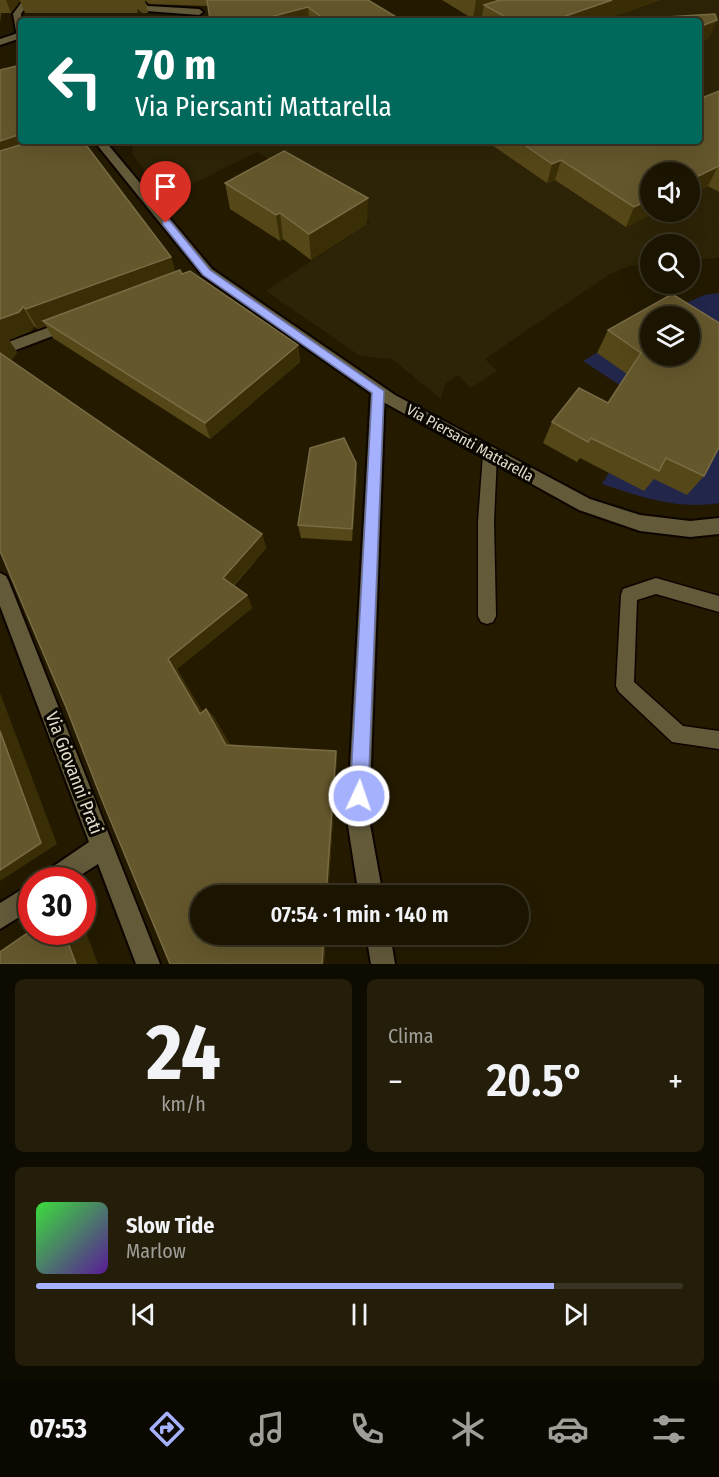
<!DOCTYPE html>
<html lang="it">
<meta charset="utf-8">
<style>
:root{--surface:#1a1400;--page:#231d0a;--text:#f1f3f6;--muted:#9f9e99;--line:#383322;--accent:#a5b1fc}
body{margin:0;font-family:"Fira Sans Condensed",sans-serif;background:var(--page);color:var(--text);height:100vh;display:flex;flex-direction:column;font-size:22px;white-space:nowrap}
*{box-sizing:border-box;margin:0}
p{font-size:20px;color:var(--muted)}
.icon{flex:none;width:33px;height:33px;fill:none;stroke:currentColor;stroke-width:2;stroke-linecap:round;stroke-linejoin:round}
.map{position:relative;height:964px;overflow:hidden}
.side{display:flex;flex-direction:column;gap:15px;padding:15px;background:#0e0b00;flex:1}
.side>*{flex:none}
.hud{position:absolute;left:18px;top:18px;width:684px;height:126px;border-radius:6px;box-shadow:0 6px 24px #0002,0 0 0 2px var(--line);background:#00695c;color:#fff;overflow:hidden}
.buttons{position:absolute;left:640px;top:162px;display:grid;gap:12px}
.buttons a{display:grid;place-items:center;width:60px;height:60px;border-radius:50%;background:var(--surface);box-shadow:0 6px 24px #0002,0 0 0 2px var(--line);font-size:30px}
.speed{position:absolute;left:18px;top:867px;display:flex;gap:12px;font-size:30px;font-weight:700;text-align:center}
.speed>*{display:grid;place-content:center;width:78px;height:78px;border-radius:50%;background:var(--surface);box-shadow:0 6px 24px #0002,0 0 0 2px var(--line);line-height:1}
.speed .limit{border:9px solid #d22;background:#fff;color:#111}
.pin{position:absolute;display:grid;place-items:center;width:51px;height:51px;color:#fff;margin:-62px -26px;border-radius:50% 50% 50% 0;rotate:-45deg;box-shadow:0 0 6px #0007}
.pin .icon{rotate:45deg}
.me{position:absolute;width:66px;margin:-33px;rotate:3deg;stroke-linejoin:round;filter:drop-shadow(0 0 4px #0008)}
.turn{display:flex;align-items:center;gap:21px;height:126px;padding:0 18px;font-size:27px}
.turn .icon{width:78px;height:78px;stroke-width:2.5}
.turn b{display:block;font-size:42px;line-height:51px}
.big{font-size:45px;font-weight:600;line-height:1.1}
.side .card{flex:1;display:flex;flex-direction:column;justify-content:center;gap:9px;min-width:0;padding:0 21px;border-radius:9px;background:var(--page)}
.side .dial{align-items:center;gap:0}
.dial b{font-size:78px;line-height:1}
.song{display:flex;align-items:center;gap:18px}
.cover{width:72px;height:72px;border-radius:9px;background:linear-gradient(135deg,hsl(120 70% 55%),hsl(270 70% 35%))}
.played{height:6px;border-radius:3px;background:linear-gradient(90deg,var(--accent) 80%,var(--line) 80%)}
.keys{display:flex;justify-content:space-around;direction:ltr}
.heat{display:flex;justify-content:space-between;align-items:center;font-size:33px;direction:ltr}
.side .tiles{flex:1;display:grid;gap:15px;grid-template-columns:1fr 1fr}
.card:last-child{grid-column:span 2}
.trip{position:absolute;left:190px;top:885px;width:339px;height:60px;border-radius:30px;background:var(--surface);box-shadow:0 6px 24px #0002,0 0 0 2px var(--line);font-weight:600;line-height:60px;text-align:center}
.dock{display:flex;height:96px;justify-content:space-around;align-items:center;background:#0a0800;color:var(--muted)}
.dock .icon{width:42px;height:42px}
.dock .active{color:var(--accent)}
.dock b{font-size:27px;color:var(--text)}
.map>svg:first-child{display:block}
.built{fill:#2d2407;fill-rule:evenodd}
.green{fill:#22264a}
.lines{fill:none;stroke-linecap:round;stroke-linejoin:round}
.service-casing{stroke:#0c0500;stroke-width:3}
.minor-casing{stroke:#0c0500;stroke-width:4}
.tertiary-casing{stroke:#0c0500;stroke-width:4}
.secondary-casing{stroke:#0c0500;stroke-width:4}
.service{fill:#635a3a;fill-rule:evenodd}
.minor{fill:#635a3a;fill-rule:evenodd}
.tertiary{fill:#635a3a;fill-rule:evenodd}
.secondary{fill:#635a3a;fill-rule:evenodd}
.wall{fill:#554718}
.shaded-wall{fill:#3a2e07}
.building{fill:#64572c;stroke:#786c45;stroke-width:1.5;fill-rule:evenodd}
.route{fill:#a5b1fc;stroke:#6b73a4;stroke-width:1.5}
.labels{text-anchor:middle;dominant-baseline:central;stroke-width:6;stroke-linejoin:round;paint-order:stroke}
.street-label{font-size:15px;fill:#e2ddcb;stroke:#090600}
.near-street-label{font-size:18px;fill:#e2ddcb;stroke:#090600}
</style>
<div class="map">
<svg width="719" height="964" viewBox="0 0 719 964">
<rect width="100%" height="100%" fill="#231a00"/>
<path class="built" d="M569 0H719V258L690 260V244H651V264L630 266 610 274 485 359 497 371 471 388 458 375 445 384 441 399 392 359 360 356 266 291 370 222 257 152 164 198 132 153 133 141H699V21H503ZM651 172H690V212H651Z"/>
<path class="green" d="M719 293V503C678 510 641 497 602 484L652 401 621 386 583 361 651 321V356H690V316L667 312 704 295Z"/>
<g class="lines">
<defs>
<g id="service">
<path d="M490 449 495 451 497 455 494 521 496 616 493 622 487 624 481 622 478 616V521L483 455 485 451Z"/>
<path d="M656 578 719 596V612L656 594 637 600 634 682 683 726 719 731V749L672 742 619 692 616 686 621 595 623 589Z"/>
</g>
<g id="minor">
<path d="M133 0H142L148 6 199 9 203 12 199 15 146 11Z"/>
<path d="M21 32V38L0 45V39Z"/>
<path d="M69 320 76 325 74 328 0 356V345Z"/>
<path d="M378 385 383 387 385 391 369 819 383 896H359L347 819 371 391 373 387Z"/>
<path d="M0 573 6 576 9 582 160 964H136L98 864 73 880H41L45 872 89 842 0 606Z"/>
<path d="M32 883V909L0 929V903Z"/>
<path d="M366 934H390L395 964H371Z"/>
</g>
<path id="tertiary" d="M94 141H105L212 269 395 395 590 499 640 515 690 521 719 518V534L690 537 640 531 579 510 385 403 202 275Z"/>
<g id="secondary">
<path d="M23 0H31L21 14V39L17 36 13 14Z"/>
<path d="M536 0H549L486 21H473Z"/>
</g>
</defs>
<use href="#service" class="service-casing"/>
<use href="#minor" class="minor-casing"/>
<use href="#tertiary" class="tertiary-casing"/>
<use href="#secondary" class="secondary-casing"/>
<use href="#service" class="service"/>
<use href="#minor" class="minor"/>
<use href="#tertiary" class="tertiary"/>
<use href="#secondary" class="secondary"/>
</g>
<g class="wall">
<path d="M0 0H368L403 21H207L210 20 208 6 149 4 145 0 148 13H142L137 9 138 13H25L20 1 11 13H1L0 23Z"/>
<path d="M442 0H660L600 21H482V16L473 19Z"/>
<path d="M21 65V141H75L77 143 83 141 171 257 175 272 180 270 182 274 190 271 298 345 300 362 210 439 53 338 46 326 38 329 34 326 31 331 9 340 17 352 11 361 262 534 266 548 234 586 247 595 252 608 177 669 202 712 206 709 214 717 230 745 336 751 337 756 328 896H201V934H326L324 964H170L100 795 66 707 0 551V70Z"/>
<path d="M719 91V192L708 186 626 227 555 180 547 183 486 141H699Z"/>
<path d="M225 183 367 224 311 260 283 239 280 241 230 209Z"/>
<path d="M672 294 704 476 687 495 654 479 644 491 580 458 577 462 543 443 552 422 608 403 627 374 597 353 608 330Z"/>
<path d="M357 477 352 541 301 538 298 525Z"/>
</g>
<g class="shaded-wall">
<path d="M6 0H20V1L11 13Z"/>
<path d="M476 0H529L484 5 482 16 473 19Z"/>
<path d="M612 0H660L600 21H551Z"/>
<path d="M308 7 309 21H255Z"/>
<path d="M717 20 709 39 699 42V27Z"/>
<path d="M21 134V141H71L0 164V141Z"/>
<path d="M561 160 555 180 547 183 552 164Z"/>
<path d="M718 166 708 186 690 195V180Z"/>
<path d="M368 198 367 224 311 260 309 234Z"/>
<path d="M651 199V212H657L626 227 634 207Z"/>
<path d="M280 213 283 239 280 241 276 215Z"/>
<path d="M171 257 177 277 43 321 46 326 38 329 26 309Z"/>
<path d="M23 307 34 326 31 331 9 340 17 352 7 367 0 357V319Z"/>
<path d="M298 345 300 362 210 439 205 423Z"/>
<path d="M356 463 357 477 352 541V529Z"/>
<path d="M262 534 266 548 229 591 223 578Z"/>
<path d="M247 595 252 608 177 669 208 721 200 714 168 659Z"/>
<path d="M0 693 57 844 0 881Z"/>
<path d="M206 709 214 717 233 751 226 745Z"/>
<path d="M336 751 337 756 328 896H326Z"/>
<path d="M82 922 98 964H76L64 932H82Z"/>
<path d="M324 934H326L324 964H322Z"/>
</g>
<g class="building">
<path d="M207 0H368L403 21H327L308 7 255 21H207L210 20Z"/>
<path d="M500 0H612L551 21H513L484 5Z"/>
<path d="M715 14 717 20 699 27V21H600Z"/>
<path d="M21 65V134L0 141V70Z"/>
<path d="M719 91V166L690 180V172H651V199L634 207 561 160 552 164 519 141H699V99Z"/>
<path d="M33 141H75L77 143 83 141 171 257 26 309 23 307 19 312 0 319V151Z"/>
<path d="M284 151 368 198 309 234 280 213 276 215 225 183Z"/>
<path d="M180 270 182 274 190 271 298 345 205 423 43 321Z"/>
<path d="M672 294 719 323V447L704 476 666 458 659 471 591 438 588 442 552 422 579 388 608 403 641 353 608 330ZM651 316H690V356H651Z"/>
<path d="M0 353 262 534 223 578 247 595 168 659 200 714 206 709 226 745 336 751 326 896H201V934H324L322 964H170L100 795 66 707 0 551Z"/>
<path d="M344 438 356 463 352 529 298 525 310 448Z"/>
<path d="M0 731 41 843 0 870Z"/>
<path d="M32 930V932H64L76 964H0V952Z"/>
</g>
<path class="route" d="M166 220 170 221 210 270 384 391 368 796 365 802 359 805 352 802 350 796 372 393 203 275 163 225V221Z"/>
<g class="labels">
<g class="street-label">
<text transform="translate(470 443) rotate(29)">Via Piersanti Mattarella</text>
</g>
<g class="near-street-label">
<text transform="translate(74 773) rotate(69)">Via Giovanni Prati</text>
</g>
</g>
</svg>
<div class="buttons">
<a><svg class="icon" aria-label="sound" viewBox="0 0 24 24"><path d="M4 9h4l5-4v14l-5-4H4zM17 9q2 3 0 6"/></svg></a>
<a><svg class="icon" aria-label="search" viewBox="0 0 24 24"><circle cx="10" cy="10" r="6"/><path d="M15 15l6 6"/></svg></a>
<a><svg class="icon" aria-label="layers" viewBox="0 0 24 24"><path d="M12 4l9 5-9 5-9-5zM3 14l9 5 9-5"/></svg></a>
</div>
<div class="speed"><div class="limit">30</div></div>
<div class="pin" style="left:166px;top:223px;background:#d93025"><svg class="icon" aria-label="arrive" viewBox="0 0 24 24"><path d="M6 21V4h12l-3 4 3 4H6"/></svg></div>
<svg class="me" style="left:359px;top:796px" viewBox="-20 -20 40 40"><circle r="17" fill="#a5b1fc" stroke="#fff" stroke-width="3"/><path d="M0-11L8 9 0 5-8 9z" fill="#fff"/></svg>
<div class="trip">07:54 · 1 min · 140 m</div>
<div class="hud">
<div class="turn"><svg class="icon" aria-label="left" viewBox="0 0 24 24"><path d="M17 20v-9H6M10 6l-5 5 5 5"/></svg><div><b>70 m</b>Via Piersanti Mattarella</div></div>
</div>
</div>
<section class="side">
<div class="tiles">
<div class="card dial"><b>24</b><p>km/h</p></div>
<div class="card"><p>Clima</p>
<div class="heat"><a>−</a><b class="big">20.5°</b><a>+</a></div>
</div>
<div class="card">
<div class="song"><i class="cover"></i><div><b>Slow Tide</b><p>Marlow</p></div></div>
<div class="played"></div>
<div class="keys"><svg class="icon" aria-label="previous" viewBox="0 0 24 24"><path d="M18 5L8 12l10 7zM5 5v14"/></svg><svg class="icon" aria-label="pause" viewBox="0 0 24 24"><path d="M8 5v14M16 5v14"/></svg><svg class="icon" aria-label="next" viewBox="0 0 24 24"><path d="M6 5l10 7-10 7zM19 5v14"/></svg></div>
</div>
</div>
</section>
<nav class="dock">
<b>07:53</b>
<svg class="icon active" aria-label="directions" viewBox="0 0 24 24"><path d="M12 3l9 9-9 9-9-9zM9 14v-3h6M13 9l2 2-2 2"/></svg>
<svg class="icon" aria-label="music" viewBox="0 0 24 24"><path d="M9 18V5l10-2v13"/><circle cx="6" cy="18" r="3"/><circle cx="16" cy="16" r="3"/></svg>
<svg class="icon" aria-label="phone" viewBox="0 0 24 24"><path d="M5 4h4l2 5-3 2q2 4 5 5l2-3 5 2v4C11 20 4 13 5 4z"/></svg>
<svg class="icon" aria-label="climate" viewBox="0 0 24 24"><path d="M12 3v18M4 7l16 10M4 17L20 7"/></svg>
<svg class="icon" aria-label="car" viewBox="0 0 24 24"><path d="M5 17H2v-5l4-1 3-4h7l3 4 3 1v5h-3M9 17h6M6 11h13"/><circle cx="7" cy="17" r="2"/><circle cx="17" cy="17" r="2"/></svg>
<svg class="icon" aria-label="filters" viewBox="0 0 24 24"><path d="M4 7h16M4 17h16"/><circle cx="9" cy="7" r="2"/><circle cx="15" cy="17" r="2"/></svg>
</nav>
